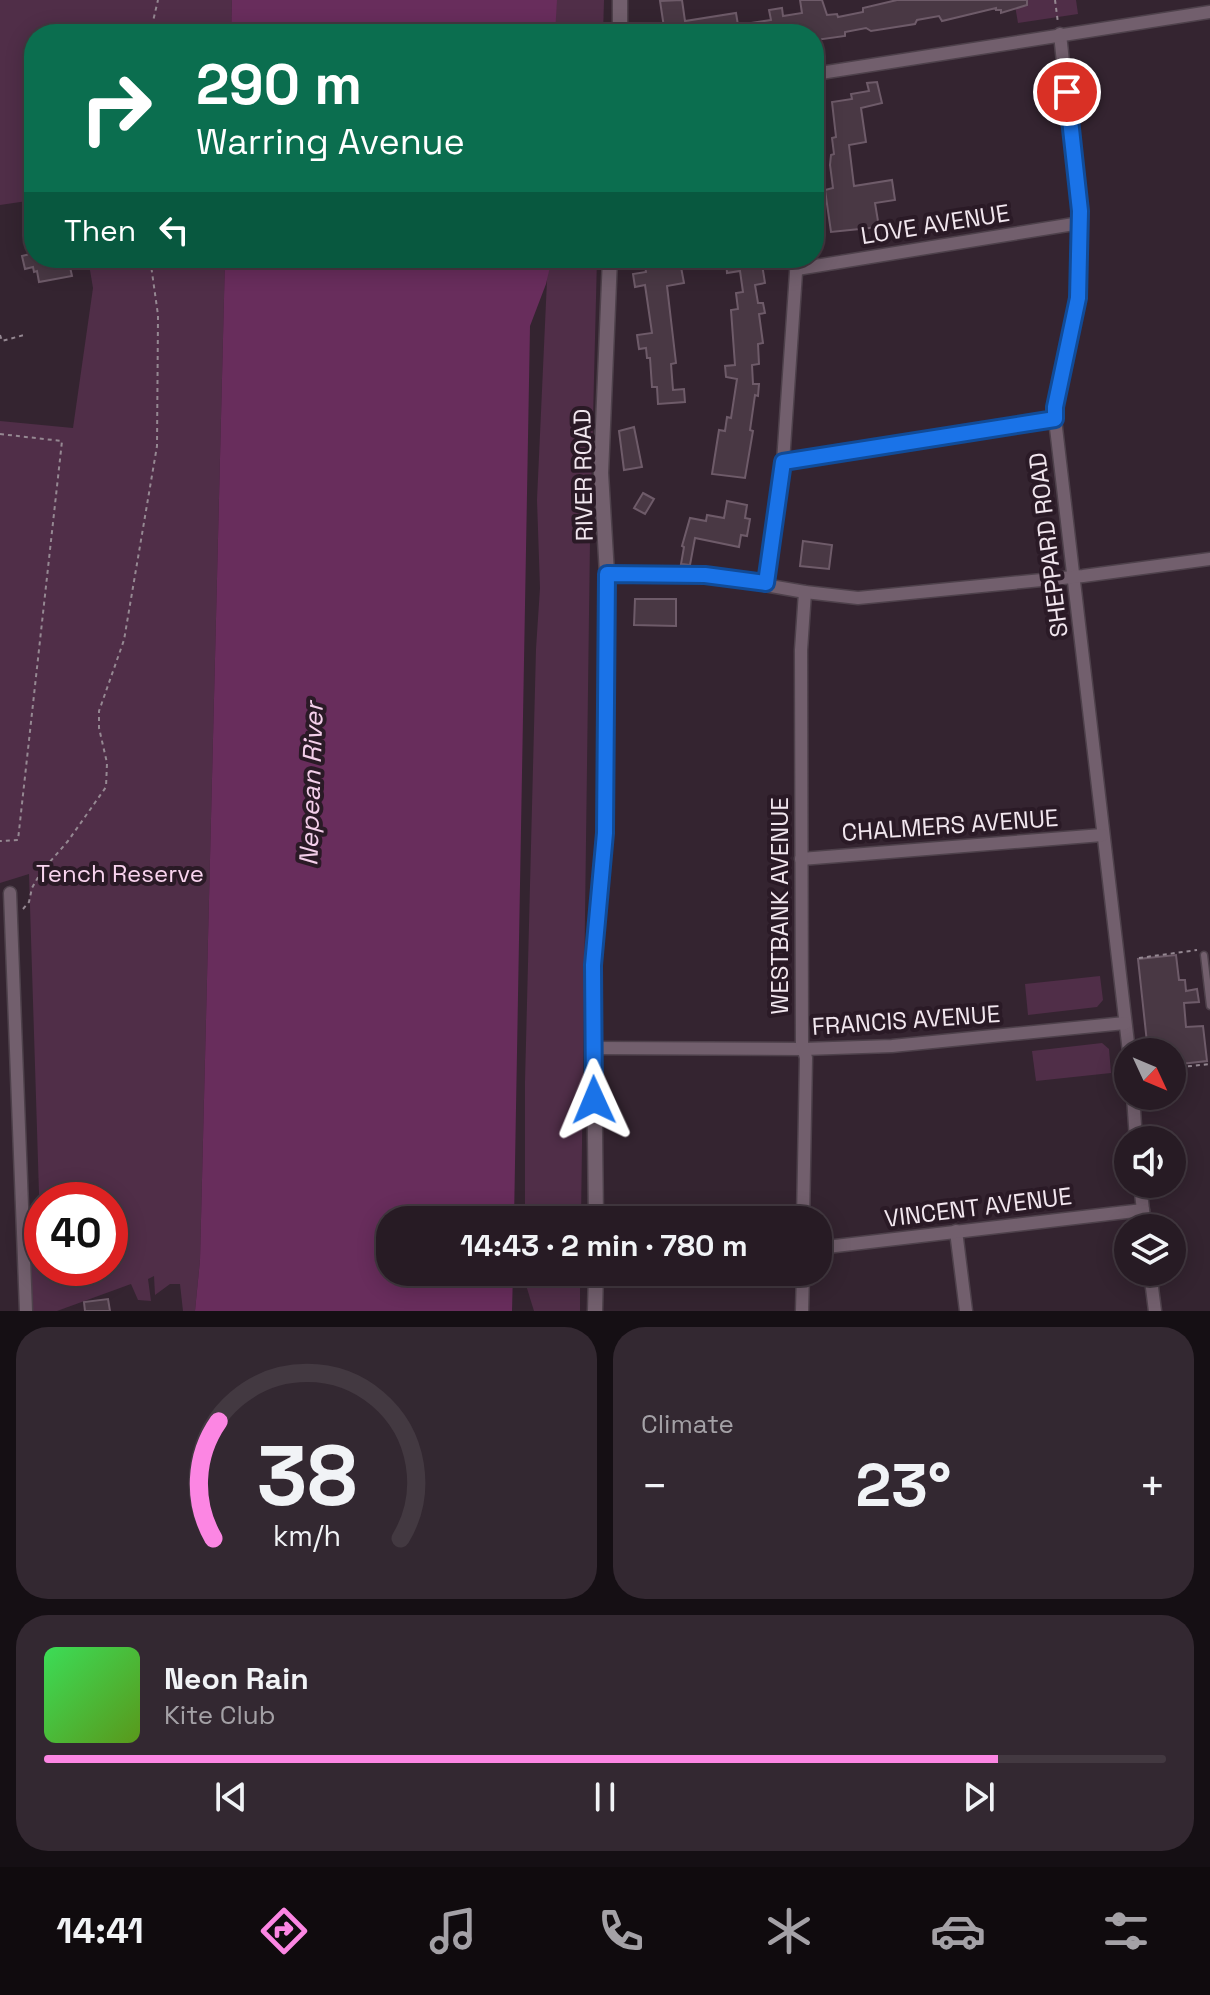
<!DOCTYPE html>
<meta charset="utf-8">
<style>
:root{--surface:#271b24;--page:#332831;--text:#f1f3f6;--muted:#a4a1a6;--line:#433941;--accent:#fc86e3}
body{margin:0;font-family:"Space Grotesk",sans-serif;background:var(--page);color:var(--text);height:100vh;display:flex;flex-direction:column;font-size:30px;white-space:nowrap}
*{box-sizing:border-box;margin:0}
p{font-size:26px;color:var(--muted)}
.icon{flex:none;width:44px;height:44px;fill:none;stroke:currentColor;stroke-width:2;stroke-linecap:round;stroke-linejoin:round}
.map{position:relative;height:1311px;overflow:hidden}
.panel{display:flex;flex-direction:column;gap:16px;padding:16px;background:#150f14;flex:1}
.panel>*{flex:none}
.banner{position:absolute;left:24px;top:24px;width:800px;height:244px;border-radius:32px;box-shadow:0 4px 20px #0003,0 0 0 2px var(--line);background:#0b6e4f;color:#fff;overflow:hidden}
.needle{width:52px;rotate:134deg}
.buttons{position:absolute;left:1114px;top:1038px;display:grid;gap:16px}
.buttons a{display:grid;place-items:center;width:72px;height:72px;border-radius:50%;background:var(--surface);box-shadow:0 4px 20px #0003,0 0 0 2px var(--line);font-size:40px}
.speed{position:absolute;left:24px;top:1182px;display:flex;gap:16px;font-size:40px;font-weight:700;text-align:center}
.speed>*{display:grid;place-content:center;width:104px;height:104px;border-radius:50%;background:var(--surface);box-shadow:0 4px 20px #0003,0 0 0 2px var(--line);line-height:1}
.speed .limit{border:12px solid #d22;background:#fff;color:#111}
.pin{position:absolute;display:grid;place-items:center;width:68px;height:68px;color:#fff;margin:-34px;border:4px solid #fff;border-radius:50%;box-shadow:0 2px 8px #0007}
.me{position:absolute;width:88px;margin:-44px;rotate:359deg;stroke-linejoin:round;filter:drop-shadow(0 0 6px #0008)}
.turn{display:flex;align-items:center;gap:28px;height:168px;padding:0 40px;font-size:36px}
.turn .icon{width:104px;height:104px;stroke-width:2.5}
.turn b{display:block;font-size:56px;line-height:68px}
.then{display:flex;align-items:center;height:76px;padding:0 40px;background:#0003;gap:16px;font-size:30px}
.big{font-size:60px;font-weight:700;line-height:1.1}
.panel .tile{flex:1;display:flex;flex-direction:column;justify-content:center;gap:12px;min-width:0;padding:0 28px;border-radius:32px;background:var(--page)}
.panel .dial{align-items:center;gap:0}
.dial svg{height:208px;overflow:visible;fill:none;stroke:var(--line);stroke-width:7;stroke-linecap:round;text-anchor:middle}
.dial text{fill:var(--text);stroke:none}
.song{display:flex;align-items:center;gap:24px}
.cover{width:96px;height:96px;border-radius:12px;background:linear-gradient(135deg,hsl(130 70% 55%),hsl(90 70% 35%))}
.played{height:8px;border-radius:4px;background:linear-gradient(90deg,var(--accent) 85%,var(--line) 85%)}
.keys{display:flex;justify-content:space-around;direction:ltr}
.heat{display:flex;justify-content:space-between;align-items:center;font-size:44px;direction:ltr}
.panel .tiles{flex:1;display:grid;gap:16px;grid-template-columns:1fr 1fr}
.tile:last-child{grid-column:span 2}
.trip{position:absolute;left:376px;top:1206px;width:456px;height:80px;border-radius:32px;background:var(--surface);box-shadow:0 4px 20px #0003,0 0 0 2px var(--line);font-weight:700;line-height:80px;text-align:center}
.tab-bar{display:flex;height:128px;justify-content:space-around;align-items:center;background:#100b0e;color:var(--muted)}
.tab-bar .icon{width:56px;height:56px}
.tab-bar .on{color:var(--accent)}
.tab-bar b{font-size:36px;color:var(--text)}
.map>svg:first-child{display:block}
.green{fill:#502e48;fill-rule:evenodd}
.water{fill:#682d5c}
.building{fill:#493844;stroke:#6e5b69;stroke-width:2}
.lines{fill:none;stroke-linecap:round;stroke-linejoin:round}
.service-casing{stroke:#4e414b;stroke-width:9}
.minor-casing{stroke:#4e414b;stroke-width:15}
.tertiary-casing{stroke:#4e414b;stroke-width:17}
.path{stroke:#958892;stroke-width:2;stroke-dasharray:4 4;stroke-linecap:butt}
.service{stroke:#725f6d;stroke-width:6}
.minor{stroke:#725f6d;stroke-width:12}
.tertiary{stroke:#725f6d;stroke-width:14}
.route-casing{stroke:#114b97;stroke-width:20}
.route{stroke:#1a73e8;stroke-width:14}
.labels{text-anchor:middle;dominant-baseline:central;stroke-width:8;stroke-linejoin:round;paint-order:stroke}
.street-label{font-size:24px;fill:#f1e6ee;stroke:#2a1a26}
.park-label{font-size:24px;fill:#f9d4ef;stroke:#2a1a26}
.water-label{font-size:26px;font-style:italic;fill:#f4cfea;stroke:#2a1a26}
</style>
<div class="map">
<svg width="1210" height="1311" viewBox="0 0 1210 1311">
<rect width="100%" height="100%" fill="#342430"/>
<g class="green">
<path d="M0 0H232L231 34H34V200L0 205Z"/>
<path d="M554 0H604L603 34H552Z"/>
<path d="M1014 0H1076L1078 14 1018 23Z"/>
<path d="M88 258H225L200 1260 195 1311H183L180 1284H170L155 1295 154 1276 148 1279 151 1301 138 1300 131 1284 57 1311H28L27 1263 41 1257 29 874 0 883V421L73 428 93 288ZM42 1200H110V1268H42Z"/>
<path d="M548 258H597L590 539 581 1220H525V1082L536 649 540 588 537 500Z"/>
<path d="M1100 976 1103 1000 1097 1007 1028 1015 1025 984Z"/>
<path d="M1102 1043 1109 1049 1111 1073 1036 1081 1032 1051Z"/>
<path d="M525 1272H580V1311H534L525 1282Z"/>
</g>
<g class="water">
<path d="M232 0H557L555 34H231Z"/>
<path d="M225 258H552L546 284 530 326 514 1220H390V1272H513L512 1311H195L200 1260Z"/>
</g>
<g class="building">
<path d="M682 0 685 21 736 13 738 25 771 20 769 10 782 8 783 16 802 13 800 0H822L827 15 837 14 838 17 863 12V8L897 0H1027V5L1001 13V10H996V8L942 21 939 16 917 20 915 24 871 31 866 28 845 32V36L816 40 814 34H712V29L665 34 660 1Z"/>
<path d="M877 82 882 103 861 108 866 142 849 145 854 186 892 180 895 200 875 203 879 227 831 232 825 190 833 188 830 165 831 155 834 154 832 138 836 137 832 102 852 99 851 94 869 91 867 83Z"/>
<path d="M34 253V258H68L72 276 39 282 37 271 34 272 33 267 25 269 22 256Z"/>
<path d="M644 258H672L674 268 681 267 684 283 667 286 676 363 671 364 673 390 684 389 685 402 658 404 657 387H652L650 358H647L646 348 639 349 637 335 652 333 645 285 635 287 633 274 646 272Z"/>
<path d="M742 258H761L765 283 755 285 758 303H763L765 313 759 314 763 343 758 344 759 364 752 365 753 384H759L758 396 755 395 750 430 753 431 745 478 712 474 719 430 725 431 727 417 731 418 737 379 726 377 725 366 735 365 731 310 738 309 736 293 743 292 740 271 727 273 726 260Z"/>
<path d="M634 427 642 467 624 470 619 431Z"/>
<path d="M643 493 654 499 645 514 634 508Z"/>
<path d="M727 501 747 505 745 518 750 519 747 536 741 535 739 547 695 538 690 565 681 564 684 547 682 546 690 518 706 521 707 515 724 518Z"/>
<path d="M803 541 832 545 829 569 800 566Z"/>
<path d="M635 599H676V626L634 625Z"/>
<path d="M1176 955 1179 980H1185L1186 991 1197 989 1199 1002 1184 1003 1186 1027 1203 1026 1207 1061 1172 1065V1052H1148L1138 959Z"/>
<path d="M108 1299 110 1311H85L84 1302Z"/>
</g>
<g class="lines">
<defs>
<path id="service" d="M1204 955 1210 1006"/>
<g id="minor">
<path d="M1060 34 1080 223 1078 298 1055 407V419L1129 1052"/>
<path d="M814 74 1210 12"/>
<path d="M797 269 1080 223"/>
<path d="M783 462 1055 419"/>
<path d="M607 574 713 576 805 592 858 598 1083 576 1210 559"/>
<path d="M766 583 783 462 797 258"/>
<path d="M801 859 1102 835"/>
<path d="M10 893 26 1311"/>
<path d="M593 1048 804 1049 892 1046 1125 1023"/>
<path d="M1133 1096 1136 1140"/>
<path d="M1140 1184 1145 1228"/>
<path d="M803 1220 806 1058 802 1043 801 650 805 592"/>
<path d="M956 1231 966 1311"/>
<path d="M818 1248 1143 1210"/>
<path d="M1150 1272 1155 1311"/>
<path d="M802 1311 803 1272"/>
</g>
<g id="tertiary">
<path d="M620 34V0"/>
<path d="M596 1220 593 965 605 833 607 574 601 473 610 258"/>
<path d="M595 1311 596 1272"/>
</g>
</defs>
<use href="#service" class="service-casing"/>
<use href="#minor" class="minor-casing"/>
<use href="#tertiary" class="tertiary-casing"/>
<g class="path">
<path d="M1055 0 1058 23"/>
<path d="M150 34 158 0"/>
<path d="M0 335 2 341 24 335"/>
<path d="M0 434 62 441 18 840 0 841"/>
<path d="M23 909 29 902 32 888 41 872 68 841 106 787 107 763 99 728V711L124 640 157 446 158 315 150 258"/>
<path d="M1139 958 1197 950"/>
<path d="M1172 1068 1210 1064"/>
</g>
<use href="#service" class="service"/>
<use href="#minor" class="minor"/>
<use href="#tertiary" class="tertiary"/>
</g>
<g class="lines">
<defs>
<path id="route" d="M594 1100 593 965 605 833 607 574 705 575 766 583 783 462 1055 419V407L1078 298 1080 211 1067 92"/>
</defs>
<use href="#route" class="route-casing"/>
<use href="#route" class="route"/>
</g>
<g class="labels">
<g class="street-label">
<text transform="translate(935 224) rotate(-9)">LOVE AVENUE</text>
<text transform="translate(583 475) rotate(-91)">RIVER ROAD</text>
<text transform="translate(1048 545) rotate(-97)">SHEPPARD ROAD</text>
<text transform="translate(950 825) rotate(-4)">CHALMERS AVENUE</text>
<text transform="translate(779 906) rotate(-90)">WESTBANK AVENUE</text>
<text transform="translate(906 1020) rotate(-4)">FRANCIS AVENUE</text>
<text transform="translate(978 1207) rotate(-7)">VINCENT AVENUE</text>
</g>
<g class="park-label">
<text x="120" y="873">Tench Reserve</text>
</g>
<g class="water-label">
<text transform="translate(311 784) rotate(-88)">Nepean River</text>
</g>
</g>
</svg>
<div class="buttons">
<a><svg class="needle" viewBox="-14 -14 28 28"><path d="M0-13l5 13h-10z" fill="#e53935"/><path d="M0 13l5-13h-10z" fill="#a4a1a6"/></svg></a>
<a><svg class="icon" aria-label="sound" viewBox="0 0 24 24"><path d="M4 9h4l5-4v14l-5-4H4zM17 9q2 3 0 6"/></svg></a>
<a><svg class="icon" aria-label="layers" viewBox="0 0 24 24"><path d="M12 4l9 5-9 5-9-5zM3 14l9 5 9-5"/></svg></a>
</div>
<div class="speed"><div class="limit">40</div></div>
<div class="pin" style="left:1067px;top:92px;background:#d93025"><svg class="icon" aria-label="arrive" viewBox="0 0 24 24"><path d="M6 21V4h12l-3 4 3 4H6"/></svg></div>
<svg class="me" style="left:594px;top:1100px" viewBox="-20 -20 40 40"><path d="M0-17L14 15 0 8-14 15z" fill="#1a73e8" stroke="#fff" stroke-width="4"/></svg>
<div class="trip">14:43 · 2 min · 780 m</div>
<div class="banner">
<div class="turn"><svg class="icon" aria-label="right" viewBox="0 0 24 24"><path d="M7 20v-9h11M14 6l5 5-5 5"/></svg><div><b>290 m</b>Warring Avenue</div></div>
<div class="then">Then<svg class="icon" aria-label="left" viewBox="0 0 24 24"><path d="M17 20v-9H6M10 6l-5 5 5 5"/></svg></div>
</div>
</div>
<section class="panel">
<div class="tiles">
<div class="tile dial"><svg viewBox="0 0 100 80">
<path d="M14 69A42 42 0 1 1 86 69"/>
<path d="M14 69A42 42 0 0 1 16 24" stroke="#fc86e3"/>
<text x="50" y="56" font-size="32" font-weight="700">38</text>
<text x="50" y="72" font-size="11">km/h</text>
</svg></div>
<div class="tile"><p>Climate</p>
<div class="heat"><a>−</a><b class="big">23°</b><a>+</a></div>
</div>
<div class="tile">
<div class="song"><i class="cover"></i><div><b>Neon Rain</b><p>Kite Club</p></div></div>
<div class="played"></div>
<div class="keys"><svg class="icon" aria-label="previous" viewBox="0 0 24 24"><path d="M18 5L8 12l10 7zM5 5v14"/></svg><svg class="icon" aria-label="pause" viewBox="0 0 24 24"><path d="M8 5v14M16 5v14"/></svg><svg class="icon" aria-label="next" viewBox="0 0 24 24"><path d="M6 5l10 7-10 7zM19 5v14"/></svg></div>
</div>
</div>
</section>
<nav class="tab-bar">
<b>14:41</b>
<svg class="icon on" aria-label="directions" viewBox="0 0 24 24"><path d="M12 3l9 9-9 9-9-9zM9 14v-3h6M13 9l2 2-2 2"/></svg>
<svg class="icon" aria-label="music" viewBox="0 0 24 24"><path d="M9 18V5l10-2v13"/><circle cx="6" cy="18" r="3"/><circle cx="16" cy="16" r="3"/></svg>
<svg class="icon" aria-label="phone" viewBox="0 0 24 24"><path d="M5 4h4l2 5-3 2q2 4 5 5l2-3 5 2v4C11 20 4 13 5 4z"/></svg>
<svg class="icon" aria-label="climate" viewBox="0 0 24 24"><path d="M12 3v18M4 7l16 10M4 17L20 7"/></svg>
<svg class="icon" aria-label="car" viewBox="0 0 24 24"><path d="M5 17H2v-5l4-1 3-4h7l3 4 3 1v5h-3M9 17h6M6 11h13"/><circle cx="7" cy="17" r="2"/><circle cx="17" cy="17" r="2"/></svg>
<svg class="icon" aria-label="filters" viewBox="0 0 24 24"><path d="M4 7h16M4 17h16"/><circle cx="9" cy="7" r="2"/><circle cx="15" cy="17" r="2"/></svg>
</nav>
